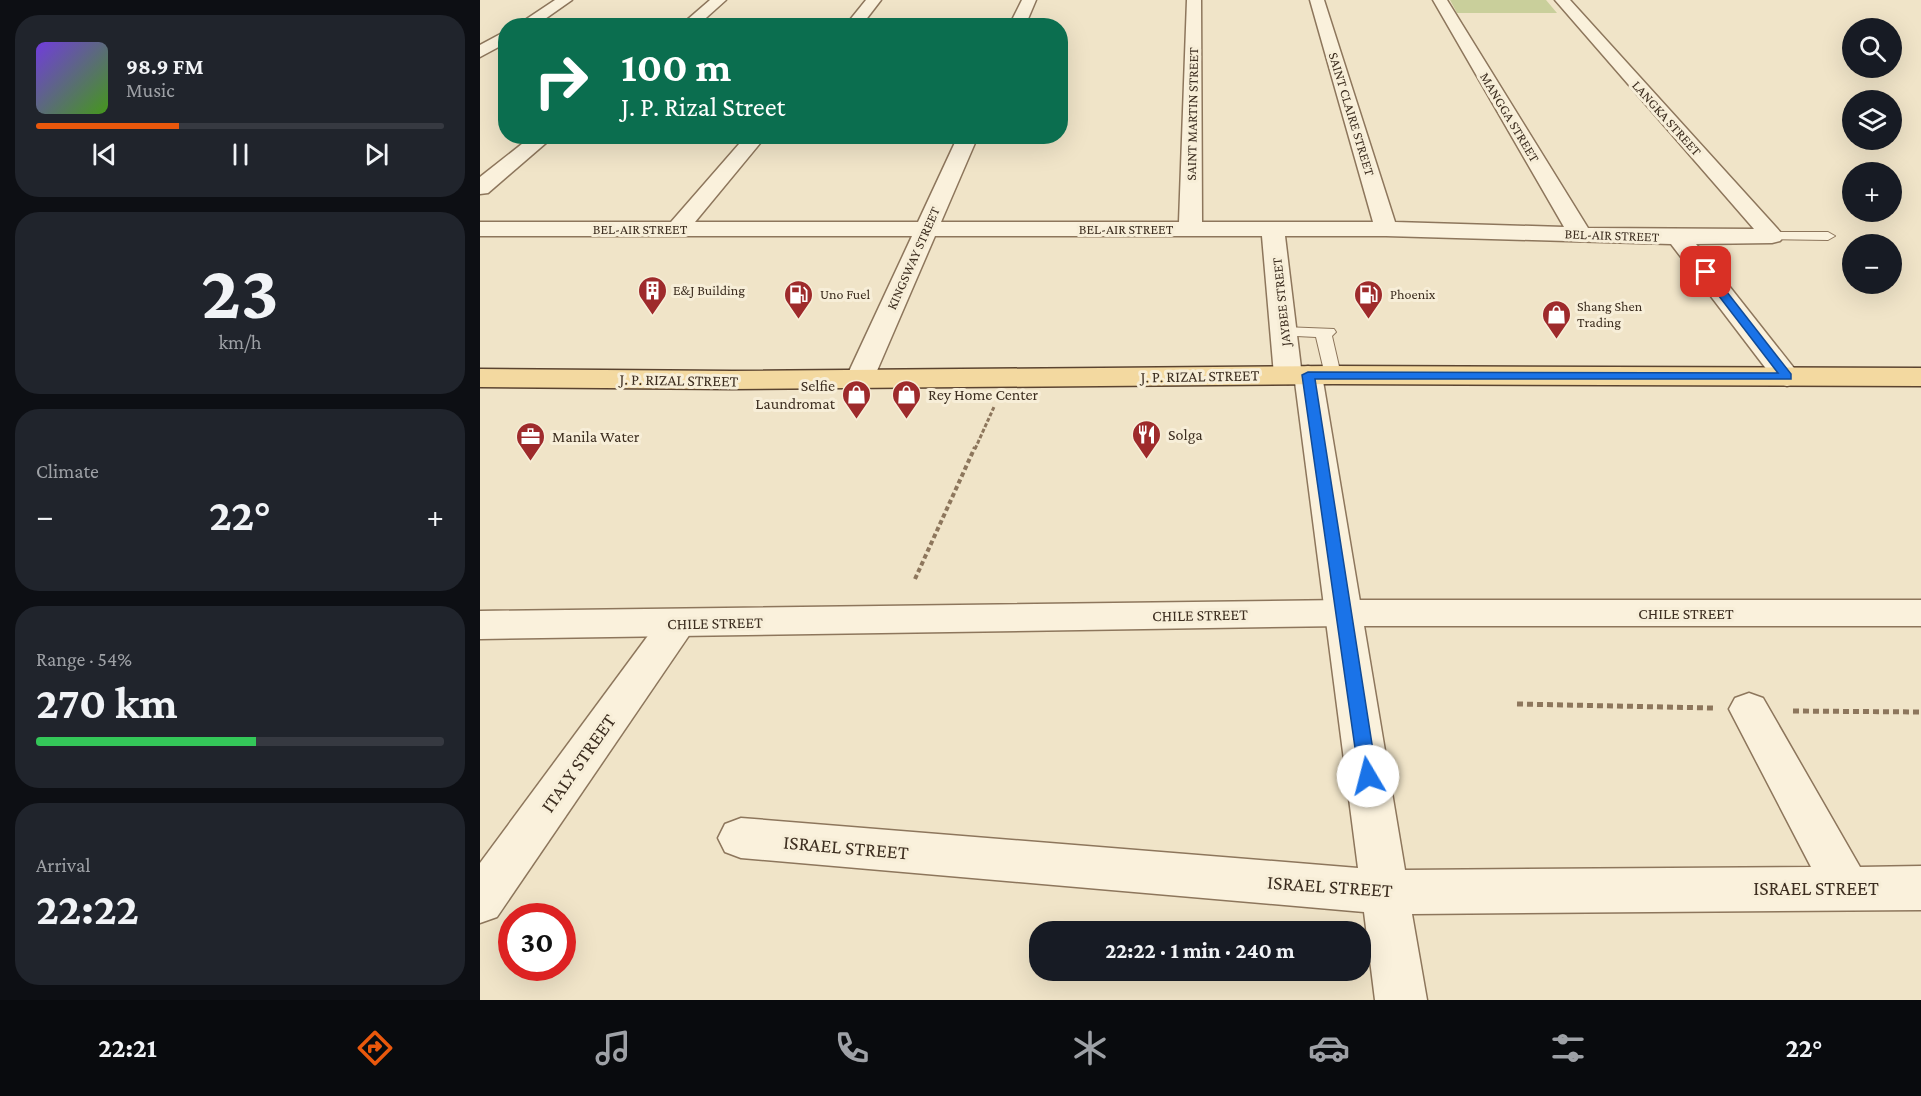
<!DOCTYPE html>
<meta charset="utf-8">
<style>
:root{--surface:#171b24;--page:#20242c;--text:#f1f3f6;--muted:#9ea1a6;--line:#363941;--accent:#ea580c}
body{margin:0;font-family:"Crimson Pro",serif;background:var(--page);color:var(--text);height:100vh;display:flex;flex-direction:column;font-size:22px;white-space:nowrap}
*{box-sizing:border-box;margin:0}
p{font-size:20px;color:var(--muted)}
.icon{flex:none;width:33px;height:33px;fill:none;stroke:currentColor;stroke-width:2;stroke-linecap:round;stroke-linejoin:round}
.map{position:relative;flex:1;overflow:hidden}
.sheet{display:flex;flex-direction:column;gap:15px;padding:15px;background:#0d0f14;width:480px}
.sheet>*{flex:none}
.banner{position:absolute;left:18px;top:18px;width:570px;height:126px;border-radius:24px;box-shadow:0 6px 24px #0002;background:#0b6e4f;color:#fff;overflow:hidden}
.controls{position:absolute;left:1362px;top:18px;display:grid;gap:12px}
.controls a{display:grid;place-items:center;width:60px;height:60px;border-radius:50%;background:var(--surface);box-shadow:0 6px 24px #0002;font-size:30px}
.speed{position:absolute;left:18px;top:903px;display:flex;gap:12px;font-size:30px;font-weight:700;text-align:center}
.speed>*{display:grid;place-content:center;width:78px;height:78px;border-radius:50%;background:var(--surface);box-shadow:0 6px 24px #0002;line-height:1}
.speed .limit{border:9px solid #d22;background:#fff;color:#111}
.pin{position:absolute;display:grid;place-items:center;width:51px;height:51px;color:#fff;margin:-26px;border-radius:12px;box-shadow:0 3px 9px #0006}
.me{position:absolute;width:66px;margin:-33px;rotate:352deg;stroke-linejoin:round;filter:drop-shadow(0 0 4px #0008)}
.turn{display:flex;align-items:center;gap:21px;height:126px;padding:0 24px;font-size:27px}
.turn .icon{width:78px;height:78px;stroke-width:2.5}
.turn b{display:block;font-size:42px;line-height:51px}
.big{font-size:45px;font-weight:700;line-height:1.1}
.sheet .widget{flex:1;display:flex;flex-direction:column;justify-content:center;gap:9px;min-width:0;padding:0 21px;border-radius:24px;background:var(--page)}
.sheet .dial{align-items:center;gap:0}
.dial b{font-size:78px;line-height:1}
.song{display:flex;align-items:center;gap:18px}
.cover{width:72px;height:72px;border-radius:9px;background:linear-gradient(135deg,hsl(260 70% 55%),hsl(100 70% 35%))}
.played{height:6px;border-radius:3px;background:linear-gradient(90deg,var(--accent) 35%,var(--line) 35%)}
.keys{display:flex;justify-content:space-around;direction:ltr}
.heat{display:flex;justify-content:space-between;align-items:center;font-size:33px;direction:ltr}
.charge{height:9px;border-radius:4px;background:linear-gradient(90deg,#34c759 54%,var(--line) 0)}
.trip{position:absolute;left:549px;top:921px;width:342px;height:60px;border-radius:24px;background:var(--surface);box-shadow:0 6px 24px #0002;font-weight:700;line-height:60px;text-align:center}
.tabs{display:flex;height:96px;justify-content:space-around;align-items:center;background:#090b0e;color:var(--muted)}
.tabs .icon{width:42px;height:42px}
.tabs .selected{color:var(--accent)}
.tabs b{font-size:27px;color:var(--text)}
main{display:flex;flex:1;min-height:0}
.map>svg:first-child{display:block}
.green{fill:#c9cf9b}
.lines{fill:none;stroke-linecap:round;stroke-linejoin:round}
.service-casing{stroke:#8d765c;stroke-width:2}
.minor-casing{stroke:#8d765c;stroke-width:3}
.tertiary-casing{stroke:#8d765c;stroke-width:3}
.primary-casing{stroke:#5b4430;stroke-width:3}
.path-far2{stroke:#8d765c;stroke-width:3;stroke-dasharray:4 2;stroke-linecap:butt}
.path-far1{stroke:#8d765c;stroke-width:4;stroke-dasharray:4.5 3;stroke-linecap:butt}
.path{stroke:#8d765c;stroke-width:5;stroke-dasharray:6 4;stroke-linecap:butt}
.service{fill:#faf1dc;fill-rule:evenodd}
.minor{fill:#faf1dc;fill-rule:evenodd}
.tertiary{fill:#faf1dc;fill-rule:evenodd}
.primary{fill:#f3d9a0;fill-rule:evenodd}
.route{fill:#1a73e8;stroke:#114b97;stroke-width:1.5}
.labels{text-anchor:middle;dominant-baseline:central;stroke-width:6;stroke-linejoin:round;paint-order:stroke}
.far-street-label{font-size:14px;fill:#3d2e20;stroke:#f7eed8}
.far-poi-label{font-size:14px;fill:#3d2e20;stroke:#f7eed8;text-anchor:start}
.street-label{font-size:16px;fill:#3d2e20;stroke:#f7eed8}
.poi-label{font-size:16px;fill:#3d2e20;stroke:#f7eed8;text-anchor:start}
.near-street-label{font-size:20px;fill:#3d2e20;stroke:#f7eed8}
</style>
<main>
<section class="sheet">
<div class="widget">
<div class="song"><i class="cover"></i><div><b>98.9 FM</b><p>Music</p></div></div>
<div class="played"></div>
<div class="keys"><svg class="icon" aria-label="previous" viewBox="0 0 24 24"><path d="M18 5L8 12l10 7zM5 5v14"/></svg><svg class="icon" aria-label="pause" viewBox="0 0 24 24"><path d="M8 5v14M16 5v14"/></svg><svg class="icon" aria-label="next" viewBox="0 0 24 24"><path d="M6 5l10 7-10 7zM19 5v14"/></svg></div>
</div>
<div class="widget dial"><b>23</b><p>km/h</p></div>
<div class="widget"><p>Climate</p>
<div class="heat"><a>−</a><b class="big">22°</b><a>+</a></div>
</div>
<div class="widget"><p>Range · 54%</p><b class="big">270 km</b><div class="charge"></div></div>
<div class="widget"><p>Arrival</p><b class="big">22:22</b></div>
</section>
<div class="map">
<svg width="1441" height="1000" viewBox="0 0 1441 1000">
<rect width="100%" height="100%" fill="#f0e4c8"/>
<path class="green" d="M970 0H1066L1077 13H977Z"/>
<g class="lines">
<defs>
<g id="service">
<path d="M1292 232H1348L1355 236 1348 240 1287 239 1285 236 1287 233Z"/>
<path d="M803 327 854 329 856 332 852 336 861 375 859 379H847L845 375 836 337 797 335 795 332 797 329Z"/>
</g>
<g id="minor">
<path d="M75 0H92L55 26H36Z"/>
<path d="M230 0H246L217 26H200Z"/>
<path d="M386 0H401L381 26H365Z"/>
<path d="M542 0H556L545 26H529Z"/>
<path d="M707 0H721L722 222H893L830 0H844L915 222 1084 227 953 0H967L1108 228 1274 229 1075 0H1090L1304 236 1300 241 1292 243 1216 244 1321 377 1317 383 1307 386 1297 383 1191 244 906 236H805L821 368 828 366 838 369 842 375 925 870 1331 867 1249 709 1255 698 1269 693 1283 698 1380 867 1441 866V910L932 914 947 1000H895L884 912 261 858 245 852 238 838 245 824 261 818 878 868 815 382 808 384 798 381 794 375 782 236H455L393 380 389 386 379 389 369 386 365 380 432 236H0V222H191L266 136H286L215 222H438L478 136H498L461 222H699Z"/>
<path d="M26 31V43L0 57V45Z"/>
<path d="M52 136H74L8 193 0 194V177Z"/>
<path d="M197 610 210 614 216 624 210 634 17 917 0 923V863L184 614Z"/>
</g>
<path id="tertiary" d="M864 600H1441V626H864L0 639V611Z"/>
<path id="primary" d="M853 366 1441 368V386L853 384 252 389 0 387V369L252 371Z"/>
</defs>
<use href="#service" class="service-casing"/>
<use href="#minor" class="minor-casing"/>
<use href="#tertiary" class="tertiary-casing"/>
<use href="#primary" class="primary-casing"/>
<path class="path-far2" d="M495 449 514 407"/>
<path class="path-far1" d="M435 579 495 447"/>
<g class="path">
<path d="M1037 704 1233 708"/>
<path d="M1313 711 1441 712"/>
</g>
<use href="#service" class="service"/>
<use href="#minor" class="minor"/>
<use href="#tertiary" class="tertiary"/>
<use href="#primary" class="primary"/>
</g>
<path class="route" d="M1222 269H1229L1311 374V379H835L897 776 894 781 888 783 882 781 879 776 822 375 828 372 1298 373 1222 274Z"/>
<defs>
<symbol id="building-pin" viewBox="-11 -11 22 30"><path d="M0 17L-7.5 6A9.5 9.5 0 1 1 7.5 6Z" fill="#9e2a2b" stroke="#f7eed8"/><path d="M-4-6H4V6H1V3H-1V6H-4ZM-2.5-4.3h1.7v1.8h-1.7ZM.8-4.3h1.7v1.8H.8ZM-2.5-1h1.7V.8h-1.7ZM.8-1h1.7V.8H.8Z" fill="#fff"/></symbol>
<symbol id="fuel-pin" viewBox="-11 -11 22 30"><path d="M0 17L-7.5 6A9.5 9.5 0 1 1 7.5 6Z" fill="#9e2a2b" stroke="#f7eed8"/><path d="M-5.5-6h7V0h2V4h1.3V-2.5L3-4.5l.8-.8L6-3V5H2.5V1h-1V6h-7ZM-4.2-4.7v3.2H.2V-4.7Z" fill="#fff"/></symbol>
<symbol id="shop-pin" viewBox="-11 -11 22 30"><path d="M0 17L-7.5 6A9.5 9.5 0 1 1 7.5 6Z" fill="#9e2a2b" stroke="#f7eed8"/><path d="M-5-2.5h2.3a2.7 3.5 0 0 1 5.4 0H5L5.5 6h-11ZM-1.5-2.5h3a1.5 2.3 0 0 0-3 0Z" fill="#fff"/></symbol>
<symbol id="restaurant-pin" viewBox="-11 -11 22 30"><path d="M0 17L-7.5 6A9.5 9.5 0 1 1 7.5 6Z" fill="#9e2a2b" stroke="#f7eed8"/><path d="M-5-6h1v4h1v-4h1v4h1v-4h1v5L-1.5 .5V6h-2V.5L-5-1ZM5-6V6H3V1.5H1.5Q1.5-4 5-6Z" fill="#fff"/></symbol>
<symbol id="office-pin" viewBox="-11 -11 22 30"><path d="M0 17L-7.5 6A9.5 9.5 0 1 1 7.5 6Z" fill="#9e2a2b" stroke="#f7eed8"/><path d="M-6-3h4V-5.5h4V-3h4V5H-6ZM-1-4.5V-3h2v-1.5ZM-6 0V1H6V0Z" fill="#fff"/></symbol>
</defs>
<g fill-rule="evenodd">
<use href="#building-pin" x="156" y="274" width="33" height="45"/>
<use href="#fuel-pin" x="302" y="278" width="33" height="45"/>
<use href="#fuel-pin" x="872" y="278" width="33" height="45"/>
<use href="#shop-pin" x="1060" y="298" width="33" height="45"/>
<use href="#shop-pin" x="360" y="378" width="33" height="45"/>
<use href="#shop-pin" x="410" y="378" width="33" height="45"/>
<use href="#restaurant-pin" x="650" y="418" width="33" height="45"/>
<use href="#office-pin" x="34" y="420" width="33" height="45"/>
</g>
<g class="labels">
<g class="far-street-label">
<text transform="translate(712 114) rotate(-89)">SAINT MARTIN STREET</text>
<text transform="translate(872 114) rotate(73)">SAINT CLAIRE STREET</text>
<text transform="translate(1030 117) rotate(59)">MANGGA STREET</text>
<text transform="translate(1187 118) rotate(48)">LANGKA STREET</text>
<text x="160" y="229">BEL-AIR STREET</text>
<text x="646" y="229">BEL-AIR STREET</text>
<text transform="translate(1132 235) rotate(2)">BEL-AIR STREET</text>
<text transform="translate(433 258) rotate(-66)">KINGSWAY STREET</text>
<text transform="translate(801 302) rotate(-96)">JAYBEE STREET</text>
</g>
<g class="far-poi-label">
<text x="193" y="290">E&amp;J Building</text>
<text x="340" y="294">Uno Fuel</text>
<text x="910" y="294">Phoenix</text>
<text x="1097" y="306">Shang Shen<tspan x="1097" dy="16">Trading</tspan></text>
</g>
<g class="street-label">
<text transform="translate(720 376) rotate(-1)">J. P. RIZAL STREET</text>
<text transform="translate(199 380) rotate(1)">J. P. RIZAL STREET</text>
<text x="1206" y="613">CHILE STREET</text>
<text transform="translate(720 615) rotate(-1)">CHILE STREET</text>
<text transform="translate(235 623) rotate(-1)">CHILE STREET</text>
</g>
<g class="poi-label">
<text x="355" y="385" text-anchor="end">Selfie<tspan x="355" dy="18">Laundromat</tspan></text>
<text x="448" y="394">Rey Home Center</text>
<text x="688" y="434">Solga</text>
<text x="72" y="436">Manila Water</text>
</g>
<g class="near-street-label">
<text transform="translate(98 763) rotate(-55)">ITALY STREET</text>
<text transform="translate(366 847) rotate(5)">ISRAEL STREET</text>
<text transform="translate(850 886) rotate(4)">ISRAEL STREET</text>
<text x="1336" y="888">ISRAEL STREET</text>
</g>
</g>
</svg>
<div class="controls">
<a><svg class="icon" aria-label="search" viewBox="0 0 24 24"><circle cx="10" cy="10" r="6"/><path d="M15 15l6 6"/></svg></a>
<a><svg class="icon" aria-label="layers" viewBox="0 0 24 24"><path d="M12 4l9 5-9 5-9-5zM3 14l9 5 9-5"/></svg></a>
<a>+</a>
<a>−</a>
</div>
<div class="speed"><div class="limit">30</div></div>
<div class="pin" style="left:1226px;top:272px;background:#d93025"><svg class="icon" aria-label="arrive" viewBox="0 0 24 24"><path d="M6 21V4h12l-3 4 3 4H6"/></svg></div>
<svg class="me" style="left:888px;top:776px" viewBox="-20 -20 40 40"><circle r="19" fill="#fff"/><path d="M0-13L10 11 0 6-10 11z" fill="#1a73e8"/></svg>
<div class="trip">22:22 · 1 min · 240 m</div>
<div class="banner">
<div class="turn"><svg class="icon" aria-label="right" viewBox="0 0 24 24"><path d="M7 20v-9h11M14 6l5 5-5 5"/></svg><div><b>100 m</b>J. P. Rizal Street</div></div>
</div>
</div>
</main>
<nav class="tabs">
<b>22:21</b>
<svg class="icon selected" aria-label="directions" viewBox="0 0 24 24"><path d="M12 3l9 9-9 9-9-9zM9 14v-3h6M13 9l2 2-2 2"/></svg>
<svg class="icon" aria-label="music" viewBox="0 0 24 24"><path d="M9 18V5l10-2v13"/><circle cx="6" cy="18" r="3"/><circle cx="16" cy="16" r="3"/></svg>
<svg class="icon" aria-label="phone" viewBox="0 0 24 24"><path d="M5 4h4l2 5-3 2q2 4 5 5l2-3 5 2v4C11 20 4 13 5 4z"/></svg>
<svg class="icon" aria-label="climate" viewBox="0 0 24 24"><path d="M12 3v18M4 7l16 10M4 17L20 7"/></svg>
<svg class="icon" aria-label="car" viewBox="0 0 24 24"><path d="M5 17H2v-5l4-1 3-4h7l3 4 3 1v5h-3M9 17h6M6 11h13"/><circle cx="7" cy="17" r="2"/><circle cx="17" cy="17" r="2"/></svg>
<svg class="icon" aria-label="filters" viewBox="0 0 24 24"><path d="M4 7h16M4 17h16"/><circle cx="9" cy="7" r="2"/><circle cx="15" cy="17" r="2"/></svg>
<b>22°</b>
</nav>
